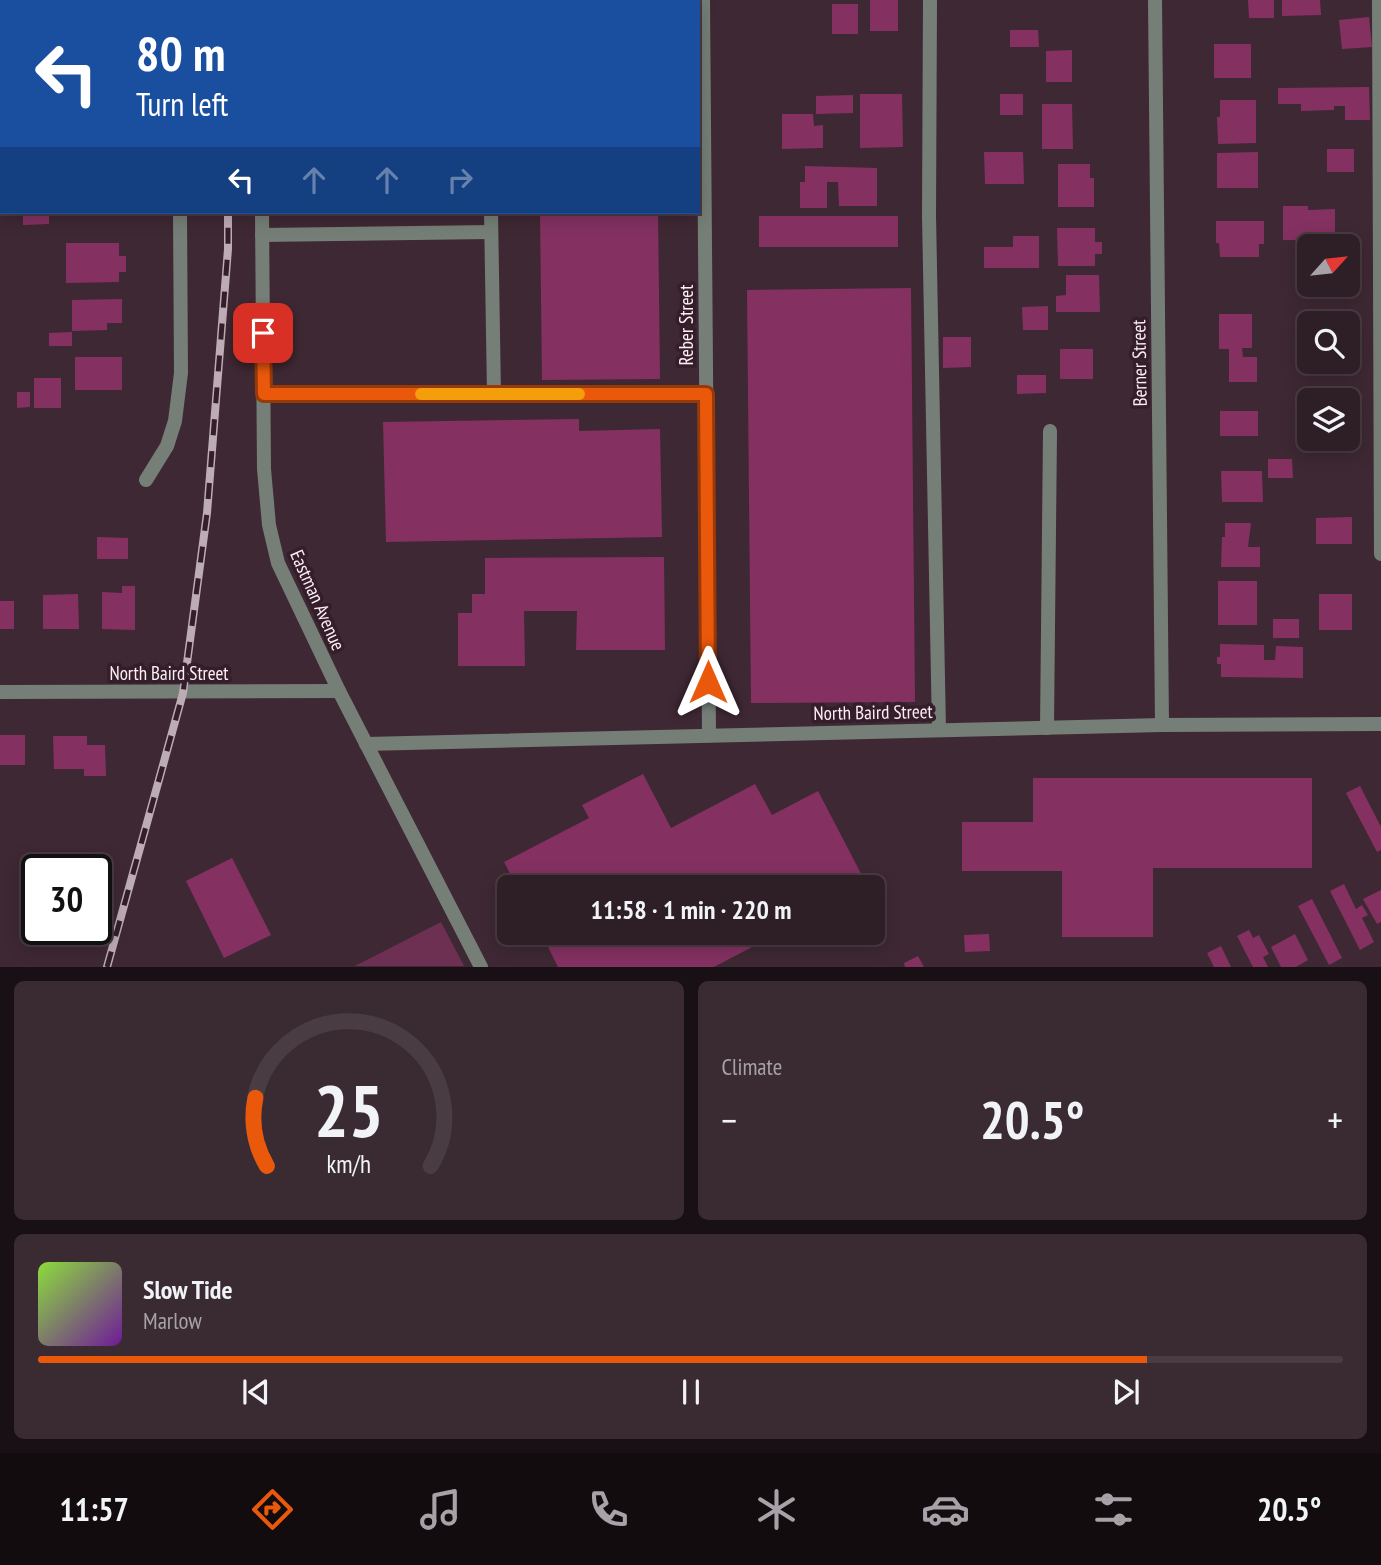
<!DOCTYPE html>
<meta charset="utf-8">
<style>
:root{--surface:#2e1e26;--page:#3a2b32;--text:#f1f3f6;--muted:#a7a2a7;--line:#493c43;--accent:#ea580c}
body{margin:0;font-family:"PT Sans Narrow",sans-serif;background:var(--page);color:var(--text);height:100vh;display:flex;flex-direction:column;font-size:26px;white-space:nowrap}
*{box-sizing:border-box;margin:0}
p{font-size:23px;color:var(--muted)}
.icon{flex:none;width:38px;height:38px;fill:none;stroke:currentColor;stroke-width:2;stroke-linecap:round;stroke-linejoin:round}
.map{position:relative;height:967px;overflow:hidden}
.sheet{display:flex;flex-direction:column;gap:14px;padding:14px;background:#191015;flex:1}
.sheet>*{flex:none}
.top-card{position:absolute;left:0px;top:0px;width:700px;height:214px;box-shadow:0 4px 18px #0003,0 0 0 2px var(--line);background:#1a4fa0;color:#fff;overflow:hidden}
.needle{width:46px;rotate:63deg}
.tools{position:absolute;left:1297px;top:234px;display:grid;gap:14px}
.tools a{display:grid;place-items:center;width:63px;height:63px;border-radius:10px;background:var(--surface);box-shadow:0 4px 18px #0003,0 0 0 2px var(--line);font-size:35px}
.speed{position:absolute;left:21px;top:854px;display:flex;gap:14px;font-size:35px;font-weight:700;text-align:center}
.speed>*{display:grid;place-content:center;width:91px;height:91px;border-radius:50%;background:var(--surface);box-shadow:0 4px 18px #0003,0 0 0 2px var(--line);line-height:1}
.speed .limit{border:4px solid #111;border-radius:10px;background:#fff;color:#111}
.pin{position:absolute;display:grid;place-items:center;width:60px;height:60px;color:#fff;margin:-30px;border-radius:14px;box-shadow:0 4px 10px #0006}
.me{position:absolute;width:77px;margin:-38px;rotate:0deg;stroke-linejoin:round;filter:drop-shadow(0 0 5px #0008)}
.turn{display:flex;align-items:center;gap:24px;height:147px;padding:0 21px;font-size:32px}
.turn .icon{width:91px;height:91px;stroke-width:2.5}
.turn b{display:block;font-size:49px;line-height:60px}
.lanes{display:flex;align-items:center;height:66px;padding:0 21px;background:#0003;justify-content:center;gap:35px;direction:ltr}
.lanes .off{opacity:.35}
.big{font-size:52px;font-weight:700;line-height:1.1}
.sheet .card{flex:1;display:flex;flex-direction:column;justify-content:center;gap:10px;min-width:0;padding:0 24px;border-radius:10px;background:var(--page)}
.sheet .dial{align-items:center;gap:0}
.dial svg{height:182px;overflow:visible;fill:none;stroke:var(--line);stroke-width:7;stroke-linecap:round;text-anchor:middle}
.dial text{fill:var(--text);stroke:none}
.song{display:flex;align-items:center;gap:21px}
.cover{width:84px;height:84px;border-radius:10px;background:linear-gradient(135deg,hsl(90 70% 55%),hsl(280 70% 35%))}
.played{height:7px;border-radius:4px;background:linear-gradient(90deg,var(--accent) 85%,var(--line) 85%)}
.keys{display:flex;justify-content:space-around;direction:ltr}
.heat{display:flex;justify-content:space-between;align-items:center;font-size:38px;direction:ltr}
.sheet .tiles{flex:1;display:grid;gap:14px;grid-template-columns:1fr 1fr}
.card:last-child{grid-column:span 2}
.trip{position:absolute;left:497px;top:875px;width:388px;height:70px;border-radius:10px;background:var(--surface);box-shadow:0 4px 18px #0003,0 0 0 2px var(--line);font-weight:700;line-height:70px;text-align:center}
.dock{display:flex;height:112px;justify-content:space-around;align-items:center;background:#120c0f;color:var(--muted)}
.dock .icon{width:49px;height:49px}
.dock .selected{color:var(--accent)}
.dock b{font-size:32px;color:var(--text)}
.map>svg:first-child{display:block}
.green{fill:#6d3052}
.building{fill:#843162}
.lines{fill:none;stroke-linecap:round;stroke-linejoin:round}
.lane{stroke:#757f77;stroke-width:14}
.street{stroke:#757f77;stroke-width:14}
.rail-casing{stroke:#beacb5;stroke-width:8}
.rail{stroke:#341e29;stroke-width:5;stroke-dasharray:16;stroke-linecap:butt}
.route-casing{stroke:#983908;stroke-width:18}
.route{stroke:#ea580c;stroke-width:12}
.slow{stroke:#f59e0b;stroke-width:12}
.labels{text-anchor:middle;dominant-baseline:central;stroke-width:7;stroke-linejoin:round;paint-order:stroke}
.street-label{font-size:19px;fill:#fdeef5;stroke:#341e29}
</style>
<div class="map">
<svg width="1381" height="967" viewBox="0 0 1381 967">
<rect width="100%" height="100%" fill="#3e2833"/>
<path class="green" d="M441 922 464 966H355Z"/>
<g class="building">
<rect x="870" y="0" width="28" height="31"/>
<path d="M1248 0H1274V18H1249Z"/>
<path d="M1282 0H1320L1321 15 1282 16Z"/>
<rect x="832" y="4" width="26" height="30"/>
<path d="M1369 17 1372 47 1342 49 1339 20Z"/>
<path d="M1010 30H1038L1039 47H1010Z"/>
<rect x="1214" y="44" width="37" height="34"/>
<path d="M1072 50V82H1046V51Z"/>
<path d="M1369 87 1370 120H1345V106H1334V110L1301 111V104H1278V88Z"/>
<path d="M860 94H902L903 147 860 148Z"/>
<rect x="1000" y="94" width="23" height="21"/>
<path d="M853 95V113L816 114V96Z"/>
<path d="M1220 100H1256V143L1218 144 1217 117H1220Z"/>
<path d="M1042 104H1072L1073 149H1042Z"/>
<path d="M782 114H813L814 126 823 125V148L782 149Z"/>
<rect x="1327" y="149" width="27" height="23"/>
<path d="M984 152H1023L1024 184H985Z"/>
<path d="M1258 152V188H1217V153Z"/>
<path d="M1058 164H1090V178H1094V207H1058Z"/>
<path d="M805 166 877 168V206H839L838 182H827V208H800V182H805Z"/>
<path d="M1283 206H1308V210L1335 209V240H1283Z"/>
<path d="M23 212H49V224L23 225Z"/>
<path d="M540 212H658L660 379 542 380Z"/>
<rect x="759" y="216" width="139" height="31"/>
<path d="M1216 221H1264V244H1259V257H1220L1219 243H1216Z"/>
<path d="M1057 228H1095V242H1102V254H1095V266H1058Z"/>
<path d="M1013 236H1039V268H984V247H1013Z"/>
<path d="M66 243H119V256H126V272H119V282L66 283Z"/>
<path d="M1066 275H1099L1100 312H1056V296L1066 295Z"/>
<path d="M911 288 915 702 751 703 747 290Z"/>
<path d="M122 299V323H107V330L72 331V300Z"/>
<path d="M1048 306V330H1023L1022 307Z"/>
<path d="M1219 314H1252V348H1242L1243 357H1257V382H1229V349H1219Z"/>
<path d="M72 332V346H49V333Z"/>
<path d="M943 337H971V367L943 368Z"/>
<path d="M1348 337H1353V369H1319V362H1348Z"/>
<rect x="1060" y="349" width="33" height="30"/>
<rect x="75" y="357" width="47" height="33"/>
<path d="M1017 375H1046V393L1017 394Z"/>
<rect x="34" y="378" width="27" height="30"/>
<path d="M17 392H30V407L17 408Z"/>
<path d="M1348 399H1357L1356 427H1348Z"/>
<rect x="1220" y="411" width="38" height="25"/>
<path d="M579 419V431L660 429 662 537 386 542 383 422Z"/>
<path d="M1268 459H1292L1293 478H1268Z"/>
<path d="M1221 471H1262L1263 502H1222Z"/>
<path d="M1352 517V544H1316V518Z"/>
<path d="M1225 523H1251L1248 547H1260V567H1221L1222 537H1225Z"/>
<path d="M97 537 128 538V559H97Z"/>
<path d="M664 557 665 650H576L577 611H524L525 666H458V613H472V594H485V558Z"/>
<rect x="1218" y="581" width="39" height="44"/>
<path d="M122 586H135V630L102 629V592L122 593Z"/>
<path d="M78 594 79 629H43V595Z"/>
<rect x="1319" y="594" width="33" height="36"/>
<rect x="0" y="601" width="14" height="28"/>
<rect x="1273" y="619" width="26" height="19"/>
<path d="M1220 644 1264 645V660H1275L1276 646 1303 647V678L1221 677V664H1217V657H1220Z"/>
<rect x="0" y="735" width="25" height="30"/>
<path d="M53 736H87V745H105L106 776H84V769H54Z"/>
<path d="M643 774 671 828 755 784 772 815 818 791 868 887H517L504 862 589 818 582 805Z"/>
<path d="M1033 778H1312V868H1153V937H1062V871H962V822H1033Z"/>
<path d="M1360 786 1381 827V850L1377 852 1346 793Z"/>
<path d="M232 858 271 935 224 958 186 881Z"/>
<path d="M1344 884 1356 909 1362 905 1368 915 1362 918 1374 942 1360 950 1330 891Z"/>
<path d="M1381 890V922L1377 924 1363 899Z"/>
<path d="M1312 899 1342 958 1329 965 1298 906Z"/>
<path d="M1249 930 1253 938 1259 935 1269 954 1263 957 1268 967H1253L1237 936Z"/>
<path d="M541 933H779L714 967H558Z"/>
<path d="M989 934 990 951 965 952 964 935Z"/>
<path d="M1295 934 1308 960 1296 967H1281L1271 947Z"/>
<path d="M1221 946 1231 967H1214L1207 953Z"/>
<path d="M918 956 924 967H905L904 963Z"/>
</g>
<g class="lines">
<g class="lane">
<path d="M488 0V2"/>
<path d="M930 0 929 216 939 730"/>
<path d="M1379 0 1381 554"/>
<path d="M491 212 494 394H706"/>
<path d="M262 235 491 232"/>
<path d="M264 394H494"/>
<path d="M1047 728 1050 431"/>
</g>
<g class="street">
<path d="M177 0V2"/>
<path d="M260 0V2"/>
<path d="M703 0 709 734"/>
<path d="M1155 0 1162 725"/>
<path d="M262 212 264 469 269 525 278 563 339 691 481 967"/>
<path d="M146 480 167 446 175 421 181 373 180 212"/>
<path d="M0 692 339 691"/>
<path d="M366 744 1162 725 1381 724"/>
</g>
<defs>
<g id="rail">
<path d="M225 0V2"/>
<path d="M107 967 183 693 207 513 228 249V212"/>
</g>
</defs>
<use href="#rail" class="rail-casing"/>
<use href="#rail" class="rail"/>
</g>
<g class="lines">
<defs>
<path id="route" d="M263 333 264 394H706L708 682"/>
</defs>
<use href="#route" class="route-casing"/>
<use href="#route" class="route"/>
<path class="slow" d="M421 394H579"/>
</g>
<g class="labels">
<g class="street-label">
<text transform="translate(686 325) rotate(-90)">Reber Street</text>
<text transform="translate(1139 363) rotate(-91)">Berner Street</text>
<text transform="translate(318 600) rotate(66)">Eastman Avenue</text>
<text x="169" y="673">North Baird Street</text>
<text transform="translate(873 712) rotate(-1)">North Baird Street</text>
</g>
</g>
</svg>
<div class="tools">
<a><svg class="needle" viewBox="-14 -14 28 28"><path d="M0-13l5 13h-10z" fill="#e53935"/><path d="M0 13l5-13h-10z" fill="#a7a2a7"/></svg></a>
<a><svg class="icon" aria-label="search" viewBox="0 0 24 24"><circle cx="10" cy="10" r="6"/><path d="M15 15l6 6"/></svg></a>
<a><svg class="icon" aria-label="layers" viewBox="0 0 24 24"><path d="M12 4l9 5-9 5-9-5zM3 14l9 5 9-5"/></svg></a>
</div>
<div class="speed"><div class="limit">30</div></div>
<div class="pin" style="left:263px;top:333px;background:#d93025"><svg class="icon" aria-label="arrive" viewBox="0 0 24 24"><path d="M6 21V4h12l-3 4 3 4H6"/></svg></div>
<svg class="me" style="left:708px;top:682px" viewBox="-20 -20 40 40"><path d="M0-17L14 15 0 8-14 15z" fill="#ea580c" stroke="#fff" stroke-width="4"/></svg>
<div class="trip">11:58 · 1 min · 220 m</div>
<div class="top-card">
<div class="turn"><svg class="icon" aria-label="left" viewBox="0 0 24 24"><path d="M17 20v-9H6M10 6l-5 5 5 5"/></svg><div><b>80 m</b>Turn left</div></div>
<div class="lanes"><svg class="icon" aria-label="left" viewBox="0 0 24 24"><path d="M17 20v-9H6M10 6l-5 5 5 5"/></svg><svg class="icon off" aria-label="ahead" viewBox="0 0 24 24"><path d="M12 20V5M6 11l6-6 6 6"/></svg><svg class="icon off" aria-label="ahead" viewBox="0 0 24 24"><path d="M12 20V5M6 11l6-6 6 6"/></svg><svg class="icon off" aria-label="right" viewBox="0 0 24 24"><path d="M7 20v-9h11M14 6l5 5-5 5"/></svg></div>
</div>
</div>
<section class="sheet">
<div class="tiles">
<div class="card dial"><svg viewBox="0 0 100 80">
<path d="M14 69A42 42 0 1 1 86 69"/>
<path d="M14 69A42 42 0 0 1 9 39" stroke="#ea580c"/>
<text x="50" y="56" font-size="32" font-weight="700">25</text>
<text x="50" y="72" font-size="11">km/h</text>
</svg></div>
<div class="card"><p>Climate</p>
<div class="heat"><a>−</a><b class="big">20.5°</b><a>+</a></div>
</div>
<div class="card">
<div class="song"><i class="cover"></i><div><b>Slow Tide</b><p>Marlow</p></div></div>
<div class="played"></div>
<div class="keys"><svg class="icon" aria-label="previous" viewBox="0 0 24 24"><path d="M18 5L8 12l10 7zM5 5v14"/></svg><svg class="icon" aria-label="pause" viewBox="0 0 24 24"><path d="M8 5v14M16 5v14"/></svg><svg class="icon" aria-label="next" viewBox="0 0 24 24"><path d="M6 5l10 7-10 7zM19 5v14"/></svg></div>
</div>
</div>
</section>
<nav class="dock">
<b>11:57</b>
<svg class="icon selected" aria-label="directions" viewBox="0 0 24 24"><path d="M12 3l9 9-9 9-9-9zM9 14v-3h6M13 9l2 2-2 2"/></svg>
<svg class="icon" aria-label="music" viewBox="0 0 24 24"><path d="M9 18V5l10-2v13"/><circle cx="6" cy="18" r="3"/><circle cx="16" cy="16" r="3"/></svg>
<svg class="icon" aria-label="phone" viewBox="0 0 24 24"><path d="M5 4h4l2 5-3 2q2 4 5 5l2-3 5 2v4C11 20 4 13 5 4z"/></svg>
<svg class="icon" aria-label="climate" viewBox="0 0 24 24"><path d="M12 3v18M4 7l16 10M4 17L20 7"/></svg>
<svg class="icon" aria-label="car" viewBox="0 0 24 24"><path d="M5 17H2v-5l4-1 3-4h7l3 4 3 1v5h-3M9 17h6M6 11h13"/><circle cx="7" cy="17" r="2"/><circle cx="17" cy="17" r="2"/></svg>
<svg class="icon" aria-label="filters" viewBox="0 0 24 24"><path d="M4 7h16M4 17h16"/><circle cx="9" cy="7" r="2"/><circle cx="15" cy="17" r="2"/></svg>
<b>20.5°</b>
</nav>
